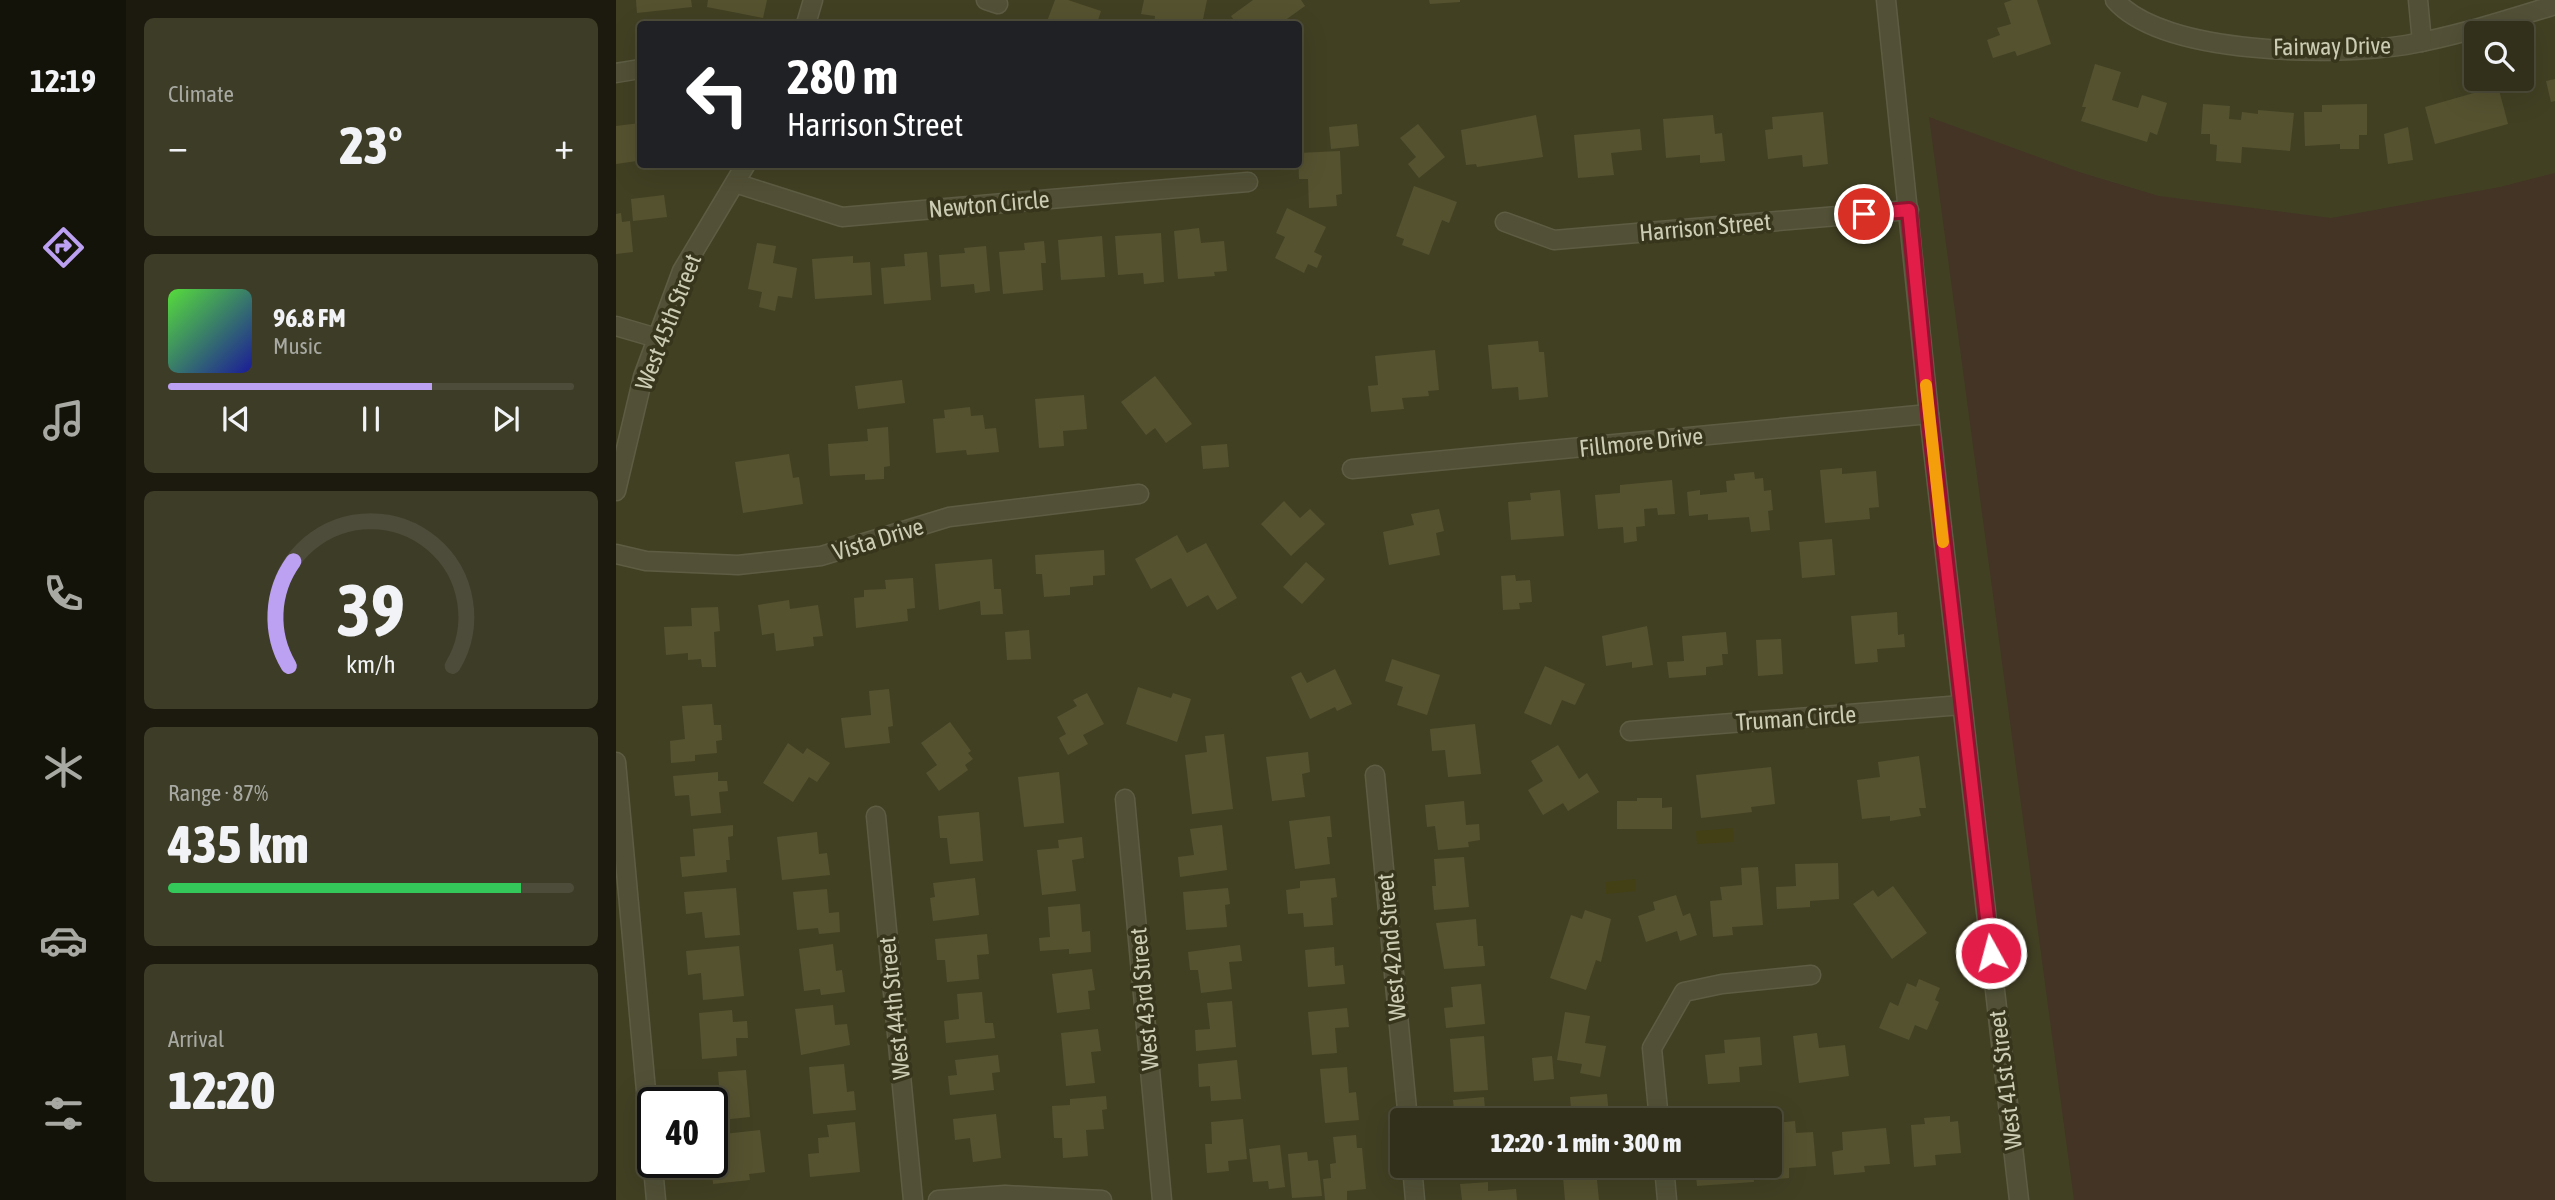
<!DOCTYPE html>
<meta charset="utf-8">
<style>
:root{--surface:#32301a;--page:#3d3c27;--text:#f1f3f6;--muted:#a8a9a2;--line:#4d4b39;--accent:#bca0f2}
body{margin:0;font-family:"Asap Condensed",sans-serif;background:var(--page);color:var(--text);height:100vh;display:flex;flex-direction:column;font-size:26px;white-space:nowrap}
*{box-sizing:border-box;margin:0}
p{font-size:23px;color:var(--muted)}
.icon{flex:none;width:38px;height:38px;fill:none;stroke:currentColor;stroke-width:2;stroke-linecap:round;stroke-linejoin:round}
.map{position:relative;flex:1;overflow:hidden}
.drawer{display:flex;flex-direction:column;gap:18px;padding:18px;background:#1c1a0e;width:490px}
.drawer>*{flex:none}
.hud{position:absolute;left:21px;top:21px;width:665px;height:147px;border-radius:7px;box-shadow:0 7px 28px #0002,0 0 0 2px var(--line);background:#202124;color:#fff;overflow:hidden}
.fabs{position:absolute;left:1848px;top:21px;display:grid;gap:14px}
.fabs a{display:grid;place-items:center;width:70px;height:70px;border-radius:7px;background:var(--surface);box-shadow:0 7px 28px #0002,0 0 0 2px var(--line);font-size:35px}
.speed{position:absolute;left:21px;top:1087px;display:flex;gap:14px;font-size:35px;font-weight:700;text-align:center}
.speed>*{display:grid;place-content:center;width:91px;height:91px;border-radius:50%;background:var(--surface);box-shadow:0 7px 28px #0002,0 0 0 2px var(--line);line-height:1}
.speed .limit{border:4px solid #111;border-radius:10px;background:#fff;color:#111}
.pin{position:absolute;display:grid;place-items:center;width:60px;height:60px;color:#fff;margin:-30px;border:4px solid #fff;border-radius:50%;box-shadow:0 2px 7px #0007}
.me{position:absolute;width:77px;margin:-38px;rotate:353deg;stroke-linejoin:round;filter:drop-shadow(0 0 5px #0008)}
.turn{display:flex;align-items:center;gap:24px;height:147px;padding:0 35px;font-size:32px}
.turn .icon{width:91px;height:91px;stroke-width:2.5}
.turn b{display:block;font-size:49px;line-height:60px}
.big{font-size:52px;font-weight:800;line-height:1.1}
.drawer .widget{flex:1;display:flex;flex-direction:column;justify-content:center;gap:10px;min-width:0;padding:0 24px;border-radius:10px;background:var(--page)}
.drawer .dial{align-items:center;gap:0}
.dial svg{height:182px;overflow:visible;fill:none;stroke:var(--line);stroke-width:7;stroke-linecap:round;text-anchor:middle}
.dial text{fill:var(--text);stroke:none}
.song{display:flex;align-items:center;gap:21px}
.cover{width:84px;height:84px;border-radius:10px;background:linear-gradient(135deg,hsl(110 70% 55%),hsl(240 70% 35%))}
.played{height:7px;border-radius:4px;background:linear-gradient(90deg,var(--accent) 65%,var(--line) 65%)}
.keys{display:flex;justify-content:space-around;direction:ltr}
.heat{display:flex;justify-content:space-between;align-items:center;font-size:38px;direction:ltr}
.charge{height:10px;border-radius:5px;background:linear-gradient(90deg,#34c759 87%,var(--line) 0)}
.trip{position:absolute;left:774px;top:1108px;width:392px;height:70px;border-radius:7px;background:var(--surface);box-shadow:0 7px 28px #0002,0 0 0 2px var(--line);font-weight:800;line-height:70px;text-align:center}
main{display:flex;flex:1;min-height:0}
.menu{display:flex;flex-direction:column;width:126px;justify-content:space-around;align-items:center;background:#14130a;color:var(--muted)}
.menu .icon{width:49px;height:49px}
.menu .active{color:var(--accent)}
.menu b{font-size:32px;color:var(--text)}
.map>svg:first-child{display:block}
.green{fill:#433425}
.water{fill:#424014}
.building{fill:#54522f}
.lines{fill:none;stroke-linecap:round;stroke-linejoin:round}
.minor-casing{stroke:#5e5d44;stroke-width:21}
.minor{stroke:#525137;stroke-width:18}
.route-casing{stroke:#92132f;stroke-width:18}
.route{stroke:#e11d48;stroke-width:12}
.slow{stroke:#f59e0b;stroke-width:12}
.labels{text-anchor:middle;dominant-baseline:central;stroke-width:7;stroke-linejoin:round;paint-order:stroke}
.street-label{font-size:24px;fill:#ccccb4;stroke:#37361c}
</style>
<main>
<nav class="menu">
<b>12:19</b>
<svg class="icon active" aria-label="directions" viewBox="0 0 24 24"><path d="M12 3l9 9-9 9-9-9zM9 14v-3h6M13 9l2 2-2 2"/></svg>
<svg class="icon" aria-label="music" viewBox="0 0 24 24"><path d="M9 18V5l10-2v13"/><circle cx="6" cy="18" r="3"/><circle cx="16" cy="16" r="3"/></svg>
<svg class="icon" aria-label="phone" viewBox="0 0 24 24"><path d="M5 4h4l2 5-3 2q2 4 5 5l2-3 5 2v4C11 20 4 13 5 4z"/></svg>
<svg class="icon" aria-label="climate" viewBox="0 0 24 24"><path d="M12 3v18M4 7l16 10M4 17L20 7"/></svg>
<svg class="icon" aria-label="car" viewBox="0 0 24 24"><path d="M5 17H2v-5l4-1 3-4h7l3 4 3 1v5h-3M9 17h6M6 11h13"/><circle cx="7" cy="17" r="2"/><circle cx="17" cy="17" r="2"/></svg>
<svg class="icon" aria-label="filters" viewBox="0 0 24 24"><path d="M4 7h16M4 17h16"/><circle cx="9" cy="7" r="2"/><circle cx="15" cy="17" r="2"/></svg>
</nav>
<section class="drawer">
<div class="widget"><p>Climate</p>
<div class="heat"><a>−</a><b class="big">23°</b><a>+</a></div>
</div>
<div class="widget">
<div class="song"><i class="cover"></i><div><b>96.8 FM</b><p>Music</p></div></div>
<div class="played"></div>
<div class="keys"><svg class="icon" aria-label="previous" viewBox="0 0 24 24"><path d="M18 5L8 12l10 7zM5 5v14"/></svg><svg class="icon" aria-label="pause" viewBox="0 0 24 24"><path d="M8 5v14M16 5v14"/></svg><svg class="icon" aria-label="next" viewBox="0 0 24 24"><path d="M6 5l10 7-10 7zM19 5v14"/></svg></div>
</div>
<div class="widget dial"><svg viewBox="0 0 100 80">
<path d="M14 69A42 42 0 1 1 86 69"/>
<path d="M14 69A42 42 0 0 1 16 23" stroke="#bca0f2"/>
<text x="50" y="56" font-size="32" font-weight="700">39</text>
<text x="50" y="72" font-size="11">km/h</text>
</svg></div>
<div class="widget"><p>Range · 87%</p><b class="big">435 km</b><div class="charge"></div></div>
<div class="widget"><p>Arrival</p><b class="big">12:20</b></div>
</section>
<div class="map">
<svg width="1939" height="1200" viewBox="0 0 1939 1200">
<rect width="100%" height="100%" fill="#424023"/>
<path class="green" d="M1313 117 1463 172 1543 196 1715 218 1884 187 1939 173V1200H1458Z"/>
<g class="water">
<path d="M1117 828 1118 842 1081 844 1080 831Z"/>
<path d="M1019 879 1020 891 990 894 989 882Z"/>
</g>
<g class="building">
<path d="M20 0H75L76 7 21 13Z"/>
<path d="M92 0H151L147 18 91 7Z"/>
<path d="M439 0H452L485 11 482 20 493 24H430Z"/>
<path d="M528 0H591L586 24H538L539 16 525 14Z"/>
<path d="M637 0H685L689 6 664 24H621L615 16Z"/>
<path d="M813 0H844V2L814 4Z"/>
<path d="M1396 0H1421L1435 44 1401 56 1399 51 1377 58 1371 40 1384 35 1381 28 1395 24 1388 3Z"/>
<path d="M1479 64 1505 72 1496 100 1522 108 1526 95 1551 103 1541 135 1534 132 1531 142 1465 121 1470 107H1466Z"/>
<path d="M1939 79V101L1935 102 1930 81Z"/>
<path d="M1882 86 1892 124 1819 144 1809 107Z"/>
<path d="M1587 104 1614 106 1613 119 1625 120 1626 112 1642 114V110L1678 113 1674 151 1626 147 1625 163 1600 161 1601 145 1594 144V134H1585Z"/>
<path d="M1751 104V135H1743V149H1724V144L1689 146 1688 112H1706V105Z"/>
<path d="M1207 112 1212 164 1187 167 1186 155 1152 159 1149 130 1157 129 1156 117Z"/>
<path d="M920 115 927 157 861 167 860 164 850 165 845 130Z"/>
<path d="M1097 115 1099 134 1106 133 1109 161 1084 163V155L1050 158 1047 119Z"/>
<path d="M24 123V151H19L21 161 0 164V126Z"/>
<path d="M741 124 743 146 715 149 713 127Z"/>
<path d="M802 124 829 157 803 178 792 164 800 157 784 138Z"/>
<path d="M1792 127 1797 160 1772 164 1768 134Z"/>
<path d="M1024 129 1026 150 995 153 998 175 962 178 958 135Z"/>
<path d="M724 151 726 194 720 195 721 206 693 208 692 179H683L682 153Z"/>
<path d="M798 186 841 202 833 223 826 220 813 255 786 245 788 239 780 236Z"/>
<path d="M48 195 51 217 17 221 15 199Z"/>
<path d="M671 208 710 227 698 252 706 256 701 268 692 264 688 273 659 258 669 237 660 233Z"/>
<path d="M5 213 6 222 14 221 17 252 0 254V214Z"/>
<path d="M583 228 585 243 608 241 611 271 598 272 599 276 562 279 558 231Z"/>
<path d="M545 233 548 282 528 284 527 273 502 275 499 236Z"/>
<path d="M486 236 489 277 445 280 442 240Z"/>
<path d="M428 241 430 263H425L427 290 387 294 383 252 409 250 408 243Z"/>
<path d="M141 243 160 246 157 263 181 268 176 298 162 296 159 311 143 307 146 292 132 289Z"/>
<path d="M370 246 374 291 359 293 358 284 325 287 323 255 349 253 348 248Z"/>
<path d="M311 252 315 300 268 304 265 268 289 266 288 254Z"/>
<path d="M237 256V263L254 262 256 295 199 299 196 259Z"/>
<path d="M922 341 923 352H928L932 397 903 400 902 387 876 389 872 345Z"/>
<path d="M819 350 823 390 812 391 813 396 786 398 788 409 755 412 752 386 762 385 759 356Z"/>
<path d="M539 376 576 424 550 443 539 428 530 435 505 402Z"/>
<path d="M286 380 289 403 242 409 239 386Z"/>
<path d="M468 395 471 429 447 431 448 446 423 448 419 399Z"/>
<path d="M354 407 355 416 367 415 369 429 380 428 383 452 351 455 350 450 320 453 317 419 329 418 328 410Z"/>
<path d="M272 427 274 466 268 467V479L249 480V474L214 476 212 444 252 441 251 429Z"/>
<path d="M611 444 613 467 587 469 585 446Z"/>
<path d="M173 454 177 478 183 477 187 504 127 513 119 462Z"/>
<path d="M1226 468V474L1260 471 1263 507 1253 508 1254 519 1209 523 1204 470Z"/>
<path d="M1138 472 1139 479 1147 478 1148 491 1155 490 1157 510 1152 511 1154 530 1135 532 1133 517 1092 520V514L1073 516 1071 492 1084 490V495L1111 492 1110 481 1119 480 1118 474Z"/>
<path d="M1056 480 1059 514 1042 515 1041 508 1028 509 1029 526 1020 527 1021 541 1008 543 1007 527 982 529 979 495 1004 493V485Z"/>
<path d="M944 490 948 536 895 540 892 502 915 500 914 493Z"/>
<path d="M668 501 684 518 694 509 709 524 675 556 645 524Z"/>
<path d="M823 509 828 531 820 533 824 555 773 565 767 532 798 525 795 514Z"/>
<path d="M561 535 571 553 590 543 621 598 601 610 592 595 571 607 555 578 535 589 519 559Z"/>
<path d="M1216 539 1219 575 1186 578 1183 542Z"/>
<path d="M488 550 489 575 477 576V585L454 587V595L428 597 426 574H420L419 555Z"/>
<path d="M376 559 378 589H385L387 614 365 615 364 601 323 610 319 564Z"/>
<path d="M690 562 709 579 686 604 667 587Z"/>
<path d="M899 575 900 581 914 580 916 602 903 603 904 609 887 610 885 576Z"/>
<path d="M297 578 299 608 291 609 292 621 240 628 238 598 248 597V590L270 589 269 580Z"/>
<path d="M173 600 174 609 202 605 207 636 197 637 198 646 160 651 158 633 146 635 142 605Z"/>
<path d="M102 607 104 631 98 632 100 667H86L85 659 72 660V653L50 655 48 627 76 626 75 608Z"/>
<path d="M1281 612 1282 635 1288 634 1289 647 1261 649 1262 662 1239 664 1235 616Z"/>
<path d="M1031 626 1037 665 1016 668V662L990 666 986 636Z"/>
<path d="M413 630 415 659 391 660 389 632Z"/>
<path d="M1110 632 1112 654H1106L1107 665 1090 667V675L1053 678 1051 662 1068 661 1066 636Z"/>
<path d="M1165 639 1167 674 1142 676 1140 640Z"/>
<path d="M776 659 824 675 811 715 781 705 787 687 769 681Z"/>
<path d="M929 666 969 684 959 705 946 700 935 725 908 713Z"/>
<path d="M719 669 736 704 721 711 719 707 694 719 675 677 685 672 691 683Z"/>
<path d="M522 687 555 698 557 693 575 699 561 742 510 724Z"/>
<path d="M273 689 277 726 272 727 274 743 229 748 225 718 255 715 253 691Z"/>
<path d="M471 693 488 724 467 735 472 744 452 755 443 738 450 734 441 717 461 706 457 700Z"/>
<path d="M96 704 98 725H105L106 740 100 741 101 753 79 755V761L55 763 54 741 69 739 66 706Z"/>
<path d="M334 722 355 751 352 753 357 759 349 765 352 770 323 791 310 773 321 765 305 743Z"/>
<path d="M859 724 865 774 832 777 829 750 816 751 814 729Z"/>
<path d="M608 734 617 809 576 814 569 755 591 752 589 736Z"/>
<path d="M172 743 187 754 191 748 214 763 201 782 193 777 177 802 147 783Z"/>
<path d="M942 745 963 779 971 773 983 792 952 811 947 803 927 815 912 790 927 781 915 761Z"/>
<path d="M692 752 694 772 686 774 689 797 656 801 650 757Z"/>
<path d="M1303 756 1310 808H1303L1305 816 1274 821V816L1246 819 1241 780 1264 777 1262 762Z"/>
<path d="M1155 767 1159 804 1135 807 1136 812 1085 818 1080 775Z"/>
<path d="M102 772V781H111L112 791 103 792 105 813 75 816 73 795 59 796 57 776Z"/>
<path d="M443 772 448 823 408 827 402 777Z"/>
<path d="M1021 798H1046V808L1056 807V829H1001V801H1021Z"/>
<path d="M848 801 850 825 863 824 864 840 852 842 853 847 822 850 819 826 811 827 809 805Z"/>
<path d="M363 812 367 861 334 864 331 838H324L322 816Z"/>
<path d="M714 816 716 837H711L714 864 679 869 673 821Z"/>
<path d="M117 825V836L112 837 114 860H110L111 872 66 877 64 857 79 856 77 829Z"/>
<path d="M606 825 611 870 564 877 562 857 578 855 574 829Z"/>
<path d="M201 832 203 854 211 853 214 875 166 880 161 837Z"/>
<path d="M466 837 468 858 456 860 460 891 426 895 421 850 443 848 442 840Z"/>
<path d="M848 857 853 907 818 910 816 886H820L818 859Z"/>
<path d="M1222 863 1223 899 1194 901V907L1161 909 1160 887 1180 886 1179 864Z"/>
<path d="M1142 867 1147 925 1116 927 1117 935 1097 937 1094 901 1106 900 1104 887 1126 885 1125 868Z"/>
<path d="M359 878 363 915 317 921 314 898 319 897 317 883Z"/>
<path d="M719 878 721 897 715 898 717 925 688 927 687 913 672 914 670 890 684 888V881Z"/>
<path d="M1277 886 1311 933 1276 959 1237 904 1257 890 1262 897Z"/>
<path d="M120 888 124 935 89 938 86 912 70 914 68 892Z"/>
<path d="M612 888 614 904 609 905 611 927 570 930 567 892Z"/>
<path d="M211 889 213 913 223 912 224 932 203 934 202 928 181 930 177 892Z"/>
<path d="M1060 895 1067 916 1074 913 1081 935 1064 941 1061 931 1030 942 1022 916 1039 910 1037 902Z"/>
<path d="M464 904 466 932 474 931 475 952 453 954V949L424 951 423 938 434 937 432 907Z"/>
<path d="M969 910 995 919 985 962 980 960 970 990 934 978 955 915 966 919Z"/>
<path d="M860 919 862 946H867L869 966 828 969 820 923Z"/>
<path d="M371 934 373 954 361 955 363 979 331 982 329 960H321L319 939Z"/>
<path d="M217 944 220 971 226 970 229 992 205 995 204 989 188 991 183 949Z"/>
<path d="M624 945 626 961 613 962 616 989 585 993 582 970H574L572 952Z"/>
<path d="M123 946 128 996 87 1000 85 973 72 975 70 951Z"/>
<path d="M718 947 719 966 727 965 729 984 692 987 689 950Z"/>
<path d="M476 969 479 990 472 991 474 1009 441 1013 436 974Z"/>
<path d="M1303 979 1324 988 1319 1000 1323 1002 1311 1030 1299 1025 1293 1040 1263 1028 1274 1002 1282 1006 1291 983 1300 987Z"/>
<path d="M865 984 869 1024 830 1028 828 1008 837 1007 835 987Z"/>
<path d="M366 992 369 1023H377L379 1038 330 1043 328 1021 343 1019 341 994Z"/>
<path d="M616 1001 620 1047 580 1051 579 1030 594 1029 591 1003Z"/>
<path d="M217 1005 219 1025 231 1024 234 1045 185 1055 179 1009Z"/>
<path d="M731 1008 733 1027 719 1028 721 1053 696 1055 692 1012Z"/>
<path d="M116 1010 117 1022 131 1021 132 1038H120L121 1056 86 1059 83 1013Z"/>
<path d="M949 1012 974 1016 969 1043 990 1046 984 1077 964 1073 966 1064 941 1060Z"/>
<path d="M482 1029 485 1051 475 1052 479 1083 450 1086 445 1033Z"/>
<path d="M1201 1033 1203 1048 1229 1045 1233 1076 1183 1083 1177 1036Z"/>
<path d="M868 1036 872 1090 838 1092 834 1039Z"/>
<path d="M1144 1037 1146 1065 1123 1067 1124 1082 1092 1084 1089 1055 1109 1053 1108 1040Z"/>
<path d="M382 1055 384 1072 376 1073 378 1090 334 1095 332 1076 341 1075 339 1060Z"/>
<path d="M936 1056 938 1079 918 1081 916 1058Z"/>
<path d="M621 1060 625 1099 595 1101 594 1086 583 1087 582 1064Z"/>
<path d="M228 1064 231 1092 238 1091 240 1110 197 1114 193 1067Z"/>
<path d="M731 1067 733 1093 740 1092 743 1120 709 1123 704 1069Z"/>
<path d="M130 1070 134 1117 96 1121V1102H89L88 1100 104 1098 102 1072Z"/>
<path d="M991 1094 993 1116 989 1117V1120H946L945 1109 955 1108 954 1097Z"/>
<path d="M490 1096 491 1109 486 1110 488 1129 470 1130 472 1156 447 1158 446 1138H438L436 1106 454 1105V1099Z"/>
<path d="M868 1097 870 1120H839L837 1100Z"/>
<path d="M380 1114 385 1158 357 1162 354 1138 339 1140 337 1119Z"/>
<path d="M1334 1116V1122L1342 1121 1345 1153 1319 1155 1320 1165 1298 1167 1295 1125 1309 1124 1308 1118Z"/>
<path d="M627 1119 631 1159 612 1161 613 1171 591 1173 589 1144H596L595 1122Z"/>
<path d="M1179 1121 1180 1133 1197 1132 1200 1166 1173 1168V1178L1153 1180V1133H1160L1159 1123Z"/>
<path d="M239 1122 244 1172 194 1177 192 1154 203 1153 202 1138 213 1137 211 1125Z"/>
<path d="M1270 1128 1274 1164 1248 1166 1249 1172 1218 1175 1216 1152 1227 1150 1226 1132Z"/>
<path d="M144 1130 149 1172 133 1174 134 1180 97 1184 95 1162 100 1157 98 1135Z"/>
<path d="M740 1135 741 1148H746L750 1189 731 1191V1200H709L707 1179 715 1178 714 1164 720 1163 717 1137Z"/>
<path d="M664 1145 669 1187 653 1189 652 1181 637 1182 633 1149Z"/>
<path d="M691 1152 692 1161 702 1160 706 1196 676 1198 672 1154Z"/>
<path d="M946 1166H997L998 1178 981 1180 983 1200H949Z"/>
<path d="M1079 1166H1137L1138 1182 1081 1186Z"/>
<path d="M872 1182V1191L900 1189 901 1200H846L844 1184Z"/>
</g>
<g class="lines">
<defs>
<g id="minor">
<path d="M370 0 382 4"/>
<path d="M1270 0 1313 414 1403 1200"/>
<path d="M1499 0C1548 56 1721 56 1790 45 1841 36 1890 20 1939 5"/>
<path d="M1802 0 1806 42"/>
<path d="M190 24 197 0"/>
<path d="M0 73 24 69"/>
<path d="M119 183 226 217 632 182"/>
<path d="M889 222 938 240 1293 210"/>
<path d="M0 326 41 338"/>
<path d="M736 469 1313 414"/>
<path d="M0 491 27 377 66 271 130 164"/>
<path d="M0 554 30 561 122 565 205 556 333 517 523 494"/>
<path d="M1014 731 1346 705"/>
<path d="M0 762 40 1200"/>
<path d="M759 775 792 1120"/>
<path d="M509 799 546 1200"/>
<path d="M260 816 297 1200"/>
<path d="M1043 1120 1036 1048 1068 992 1106 984 1195 975"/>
<path d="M796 1166 799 1200"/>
<path d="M1048 1166 1051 1200"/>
<path d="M322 1200 389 1195 486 1200"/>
</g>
</defs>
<use href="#minor" class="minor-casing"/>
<use href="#minor" class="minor"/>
</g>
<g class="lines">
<defs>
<path id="route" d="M1248 214 1293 210 1313 414 1375 953"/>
</defs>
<use href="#route" class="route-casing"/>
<use href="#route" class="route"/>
<path class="slow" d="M1310 385 1327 542"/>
</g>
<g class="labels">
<g class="street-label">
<text transform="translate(1716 46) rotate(-1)">Fairway Drive</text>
<text transform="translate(373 204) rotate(-5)">Newton Circle</text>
<text transform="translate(1089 227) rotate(-5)">Harrison Street</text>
<text transform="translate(52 322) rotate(-69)">West 45th Street</text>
<text transform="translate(1025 442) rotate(-6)">Fillmore Drive</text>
<text transform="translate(262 539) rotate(-17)">Vista Drive</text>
<text transform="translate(1180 718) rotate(-4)">Truman Circle</text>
<text transform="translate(775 947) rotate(-95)">West 42nd Street</text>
<text transform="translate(528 999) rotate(-95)">West 43rd Street</text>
<text transform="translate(278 1008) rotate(-96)">West 44th Street</text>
<text transform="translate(1389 1080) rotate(-97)">West 41st Street</text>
</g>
</g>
</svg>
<div class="fabs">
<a><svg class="icon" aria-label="search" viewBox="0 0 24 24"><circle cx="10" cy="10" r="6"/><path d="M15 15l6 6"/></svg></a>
</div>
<div class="speed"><div class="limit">40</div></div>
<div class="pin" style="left:1248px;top:214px;background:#d93025"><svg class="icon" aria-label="arrive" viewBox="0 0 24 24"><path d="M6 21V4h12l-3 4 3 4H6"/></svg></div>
<svg class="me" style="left:1375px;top:953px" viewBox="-20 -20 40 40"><circle r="17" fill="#e11d48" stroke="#fff" stroke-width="3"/><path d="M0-11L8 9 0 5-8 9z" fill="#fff"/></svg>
<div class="trip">12:20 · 1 min · 300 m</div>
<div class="hud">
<div class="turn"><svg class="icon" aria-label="left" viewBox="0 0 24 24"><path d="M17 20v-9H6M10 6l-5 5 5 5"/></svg><div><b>280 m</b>Harrison Street</div></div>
</div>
</div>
</main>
